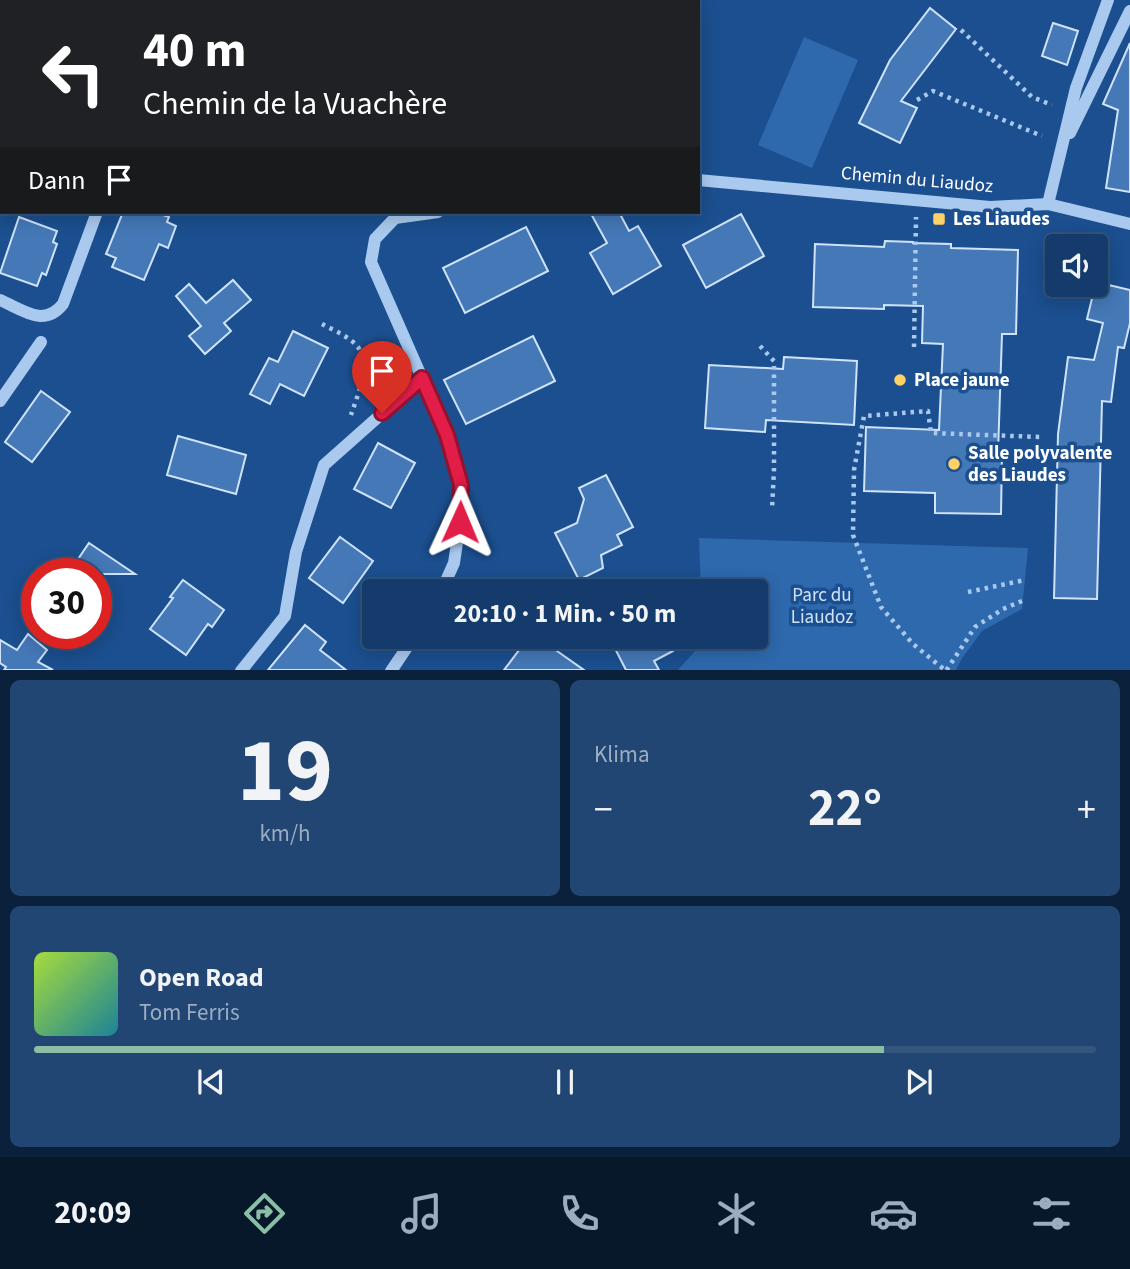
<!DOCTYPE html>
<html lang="de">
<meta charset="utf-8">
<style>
:root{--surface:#143b6b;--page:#214673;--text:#f1f3f6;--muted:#9dadc1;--line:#33557e;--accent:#8abfa5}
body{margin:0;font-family:"Source Sans 3",sans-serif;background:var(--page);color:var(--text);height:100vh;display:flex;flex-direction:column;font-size:26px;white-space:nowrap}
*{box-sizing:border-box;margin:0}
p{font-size:23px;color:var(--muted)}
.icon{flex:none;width:38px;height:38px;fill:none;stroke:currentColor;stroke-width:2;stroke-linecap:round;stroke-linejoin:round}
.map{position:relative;height:670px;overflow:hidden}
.panel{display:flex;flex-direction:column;gap:10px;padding:10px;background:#0b203b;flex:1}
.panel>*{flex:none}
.banner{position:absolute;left:0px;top:0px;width:700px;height:214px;box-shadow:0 4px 18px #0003,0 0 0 2px var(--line);background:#202124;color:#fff;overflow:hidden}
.buttons{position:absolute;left:1045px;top:234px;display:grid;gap:14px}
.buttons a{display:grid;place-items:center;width:63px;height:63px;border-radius:7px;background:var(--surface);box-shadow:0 4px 18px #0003,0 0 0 2px var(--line);font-size:35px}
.speed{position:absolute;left:21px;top:558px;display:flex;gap:14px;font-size:35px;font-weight:700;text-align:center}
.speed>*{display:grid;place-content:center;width:91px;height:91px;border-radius:50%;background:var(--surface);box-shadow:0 4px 18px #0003,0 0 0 2px var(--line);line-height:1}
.speed .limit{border:10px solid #d22;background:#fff;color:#111}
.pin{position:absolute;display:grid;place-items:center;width:60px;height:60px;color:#fff;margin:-72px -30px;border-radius:50% 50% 50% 0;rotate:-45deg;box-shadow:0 0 7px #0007}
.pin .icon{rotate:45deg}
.me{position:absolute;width:77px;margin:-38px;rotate:1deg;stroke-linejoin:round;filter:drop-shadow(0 0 5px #0008)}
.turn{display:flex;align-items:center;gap:24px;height:147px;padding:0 28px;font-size:32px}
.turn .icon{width:91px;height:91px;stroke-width:2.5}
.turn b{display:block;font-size:49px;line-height:60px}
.then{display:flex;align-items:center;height:66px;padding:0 28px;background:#0003;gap:14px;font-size:26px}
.big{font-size:52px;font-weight:700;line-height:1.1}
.panel .card{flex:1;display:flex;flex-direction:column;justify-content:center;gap:10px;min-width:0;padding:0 24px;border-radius:10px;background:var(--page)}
.panel .dial{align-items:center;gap:0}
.dial b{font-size:91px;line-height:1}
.song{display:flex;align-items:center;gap:21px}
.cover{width:84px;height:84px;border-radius:10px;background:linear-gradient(135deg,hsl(80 70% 55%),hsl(190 70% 35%))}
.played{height:7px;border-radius:4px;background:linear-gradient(90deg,var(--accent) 80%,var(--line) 80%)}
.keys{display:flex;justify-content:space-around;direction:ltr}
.heat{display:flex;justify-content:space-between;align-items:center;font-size:38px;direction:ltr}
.panel .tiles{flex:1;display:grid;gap:10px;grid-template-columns:1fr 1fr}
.card:last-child{grid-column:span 2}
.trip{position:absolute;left:362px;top:579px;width:406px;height:70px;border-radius:7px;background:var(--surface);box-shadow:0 4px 18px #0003,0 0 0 2px var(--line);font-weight:700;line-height:70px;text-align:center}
.menu{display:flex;height:112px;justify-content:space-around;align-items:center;background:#08182b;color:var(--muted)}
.menu .icon{width:49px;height:49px}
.menu .active{color:var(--accent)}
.menu b{font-size:32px;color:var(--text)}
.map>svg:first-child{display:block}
.green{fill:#2e69ad}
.building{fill:#4478b7;stroke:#cfe3fa;stroke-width:2}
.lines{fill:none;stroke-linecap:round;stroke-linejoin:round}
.path{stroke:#a9c9ee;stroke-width:4.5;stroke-dasharray:3.5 5;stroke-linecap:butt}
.minor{stroke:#a9c9ee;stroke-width:12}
.route-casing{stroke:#92132f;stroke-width:18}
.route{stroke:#e11d48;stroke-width:12}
.poi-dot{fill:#ffd166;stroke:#1b4f8f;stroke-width:2.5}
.labels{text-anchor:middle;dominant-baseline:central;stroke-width:7;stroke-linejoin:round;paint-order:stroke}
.street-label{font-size:19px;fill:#fff;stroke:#1b4f8f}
.poi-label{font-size:19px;font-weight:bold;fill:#fff;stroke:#1b4f8f;text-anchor:start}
.park-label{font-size:19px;fill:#cfe3fa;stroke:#1b4f8f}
</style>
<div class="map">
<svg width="1130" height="671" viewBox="0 0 1130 671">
<rect width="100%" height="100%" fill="#1b4f8f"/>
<g class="green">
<path d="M804 37 858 60 812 168 758 145Z"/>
<path d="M699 538 1028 548 1022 609 982 631 961 660 956 670H678L703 642V637H756V592L701 591Z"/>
</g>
<g class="building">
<path d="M930 8 956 29 901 101 917 108 900 143 859 123 890 60Z"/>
<path d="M1053 23 1078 31 1067 65 1042 56Z"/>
<path d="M1130 43V192L1106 188 1118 110 1103 104Z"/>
<path d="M123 212H154L169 217 167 222 176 226 168 248 159 244 144 280 112 267 116 258 106 254Z"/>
<path d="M590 212H619L629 231 638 226 661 266 613 294 590 253 607 243Z"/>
<path d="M741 214 764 256 706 288 683 245Z"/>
<path d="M19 217 57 231 53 242 57 244 46 275 42 273 37 286 0 273Z"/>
<path d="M526 227 548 271 465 313 443 268Z"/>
<path d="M885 241 913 242V243L951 244V248L1018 250 1016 334H1002L998 453 1002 454 1001 514 935 513V493L864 491 866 427 939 430 943 344 922 343 923 306 884 305V309L813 307 815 244 884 247Z"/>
<path d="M233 280 251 300 224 323 231 331 205 354 189 336 201 326 176 296 189 284 206 303Z"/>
<path d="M1096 282 1130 290V323L1124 348 1118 347 1111 402 1102 401 1097 599 1054 598 1058 434 1068 357 1094 360 1103 323 1087 319Z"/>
<path d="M293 331 328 348 304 396 280 384 270 404 250 394 269 358 278 362Z"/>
<path d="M533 336 555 381 466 424 444 380Z"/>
<path d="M784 357 857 361 854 425 766 420 765 432 705 428 709 365 783 369Z"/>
<path d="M41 391 70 412 32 462 5 442Z"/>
<path d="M178 436 246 455 236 494 167 475Z"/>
<path d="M378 443 415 463 391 508 354 489Z"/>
<path d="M606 475 633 527 617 535 622 545 601 555 603 568 579 580 555 533 577 523 584 499 579 488Z"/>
<path d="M340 537 373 561 343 603 309 578Z"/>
<path d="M89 543 135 574H68Z"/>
<path d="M183 580 224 610 212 627 208 624 186 655 150 629 173 598 170 597Z"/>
<path d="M305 625 326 642 320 650 346 670H268Z"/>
<path d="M28 634 47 650 38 662 53 670H4L6 667 0 663V640L17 650Z"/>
<path d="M529 637H537L584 670H504Z"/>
<path d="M609 637H665L673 651 654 661 659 670H626Z"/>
</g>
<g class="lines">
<g class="path">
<path d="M157 0 159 2"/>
<path d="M7 2V0"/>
<path d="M605 2 606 0"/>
<path d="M961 30 1032 97 1052 105"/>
<path d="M917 100 933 91 1042 136"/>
<path d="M322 324C333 330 348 336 356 345 373 362 357 396 351 415"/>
<path d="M760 346 774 361V469L772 510"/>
<path d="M914 347 916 217"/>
<path d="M968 592 1025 580"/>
<path d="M1022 601 1003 609 975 627 946 671 913 644 881 607 853 535 854 470 864 416 928 411 931 433 1040 437"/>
</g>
<g class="minor">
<path d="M350 0 352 2"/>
<path d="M181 2 182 0"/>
<path d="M1070 133 1130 11"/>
<path d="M698 180 990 207 1048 204 1130 224"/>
<path d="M1048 204 1076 88 1108 0"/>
<path d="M438 212 395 218 375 239 371 262 447 435 461 485 460 522 454 563 441 592"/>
<path d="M0 300C23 310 44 328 63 304L97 212"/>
<path d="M0 401 41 342"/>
<path d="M241 671 285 616 296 552 324 465 422 378"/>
<path d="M391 671 414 637"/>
</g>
</g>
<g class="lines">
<defs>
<path id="route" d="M382 413 422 378 447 435 461 485 460 522"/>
</defs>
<use href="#route" class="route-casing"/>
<use href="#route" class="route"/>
</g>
<g class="poi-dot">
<rect x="932" y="212" width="14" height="14" rx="3.5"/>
<circle cx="900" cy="380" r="7"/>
<circle cx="954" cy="464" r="7"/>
</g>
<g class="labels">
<g class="street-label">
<text transform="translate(917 180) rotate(5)">Chemin du Liaudoz</text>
</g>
<g class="poi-label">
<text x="953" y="219">Les Liaudes</text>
<text x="914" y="380">Place jaune</text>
<text x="968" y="453">Salle polyvalente<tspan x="968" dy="22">des Liaudes</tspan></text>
</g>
<g class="park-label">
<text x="822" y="595">Parc du<tspan x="822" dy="22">Liaudoz</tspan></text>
</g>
</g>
</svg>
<div class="buttons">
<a><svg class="icon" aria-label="sound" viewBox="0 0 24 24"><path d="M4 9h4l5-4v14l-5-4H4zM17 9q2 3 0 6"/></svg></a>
</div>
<div class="speed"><div class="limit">30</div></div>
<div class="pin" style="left:382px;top:413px;background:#d93025"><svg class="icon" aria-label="arrive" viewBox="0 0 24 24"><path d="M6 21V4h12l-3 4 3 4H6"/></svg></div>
<svg class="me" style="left:460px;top:522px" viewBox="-20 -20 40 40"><path d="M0-17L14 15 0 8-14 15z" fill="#e11d48" stroke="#fff" stroke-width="4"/></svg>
<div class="trip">20:10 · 1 Min. · 50 m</div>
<div class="banner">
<div class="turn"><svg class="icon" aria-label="left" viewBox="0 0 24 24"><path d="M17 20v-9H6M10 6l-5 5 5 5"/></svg><div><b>40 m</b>Chemin de la Vuachère</div></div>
<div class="then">Dann<svg class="icon" aria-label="arrive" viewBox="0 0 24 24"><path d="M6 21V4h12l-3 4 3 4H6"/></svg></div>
</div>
</div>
<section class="panel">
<div class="tiles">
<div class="card dial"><b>19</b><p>km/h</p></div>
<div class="card"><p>Klima</p>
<div class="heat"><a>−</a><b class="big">22°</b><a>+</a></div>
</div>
<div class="card">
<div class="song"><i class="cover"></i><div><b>Open Road</b><p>Tom Ferris</p></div></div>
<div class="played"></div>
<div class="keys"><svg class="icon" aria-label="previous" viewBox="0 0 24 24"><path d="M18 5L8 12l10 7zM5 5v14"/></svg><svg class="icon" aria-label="pause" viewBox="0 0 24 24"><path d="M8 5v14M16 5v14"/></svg><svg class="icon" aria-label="next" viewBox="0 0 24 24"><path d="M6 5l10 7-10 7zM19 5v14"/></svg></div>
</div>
</div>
</section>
<nav class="menu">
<b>20:09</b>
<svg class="icon active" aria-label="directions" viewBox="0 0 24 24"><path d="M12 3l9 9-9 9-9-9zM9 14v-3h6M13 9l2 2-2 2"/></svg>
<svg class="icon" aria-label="music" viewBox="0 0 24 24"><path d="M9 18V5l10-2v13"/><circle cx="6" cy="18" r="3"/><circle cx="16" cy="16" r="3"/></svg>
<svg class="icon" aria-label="phone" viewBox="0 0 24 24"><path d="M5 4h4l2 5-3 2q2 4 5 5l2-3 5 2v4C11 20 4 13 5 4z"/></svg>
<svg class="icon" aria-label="climate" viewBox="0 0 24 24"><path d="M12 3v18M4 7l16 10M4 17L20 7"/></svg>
<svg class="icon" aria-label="car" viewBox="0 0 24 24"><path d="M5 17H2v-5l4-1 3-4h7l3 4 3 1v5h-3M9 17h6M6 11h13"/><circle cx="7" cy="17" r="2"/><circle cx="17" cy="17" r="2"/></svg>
<svg class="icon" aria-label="filters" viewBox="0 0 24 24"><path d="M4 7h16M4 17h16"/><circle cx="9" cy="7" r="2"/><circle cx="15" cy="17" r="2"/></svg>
</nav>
